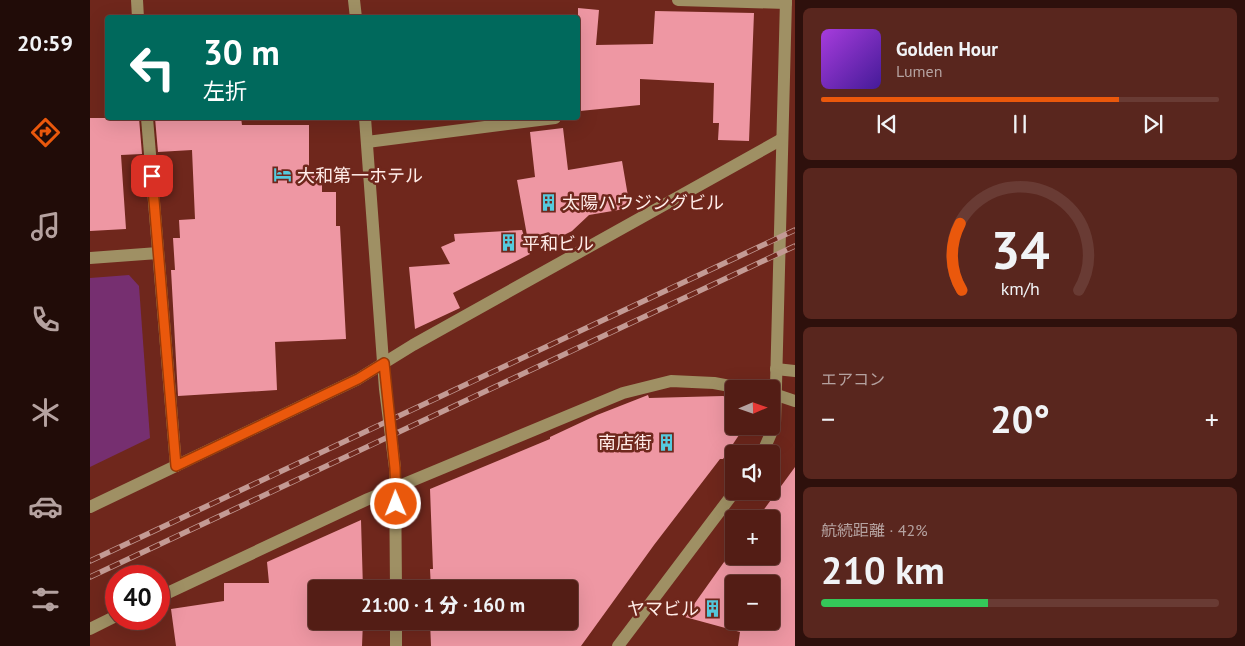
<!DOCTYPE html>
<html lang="ja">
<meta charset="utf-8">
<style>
:root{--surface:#531d15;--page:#59261e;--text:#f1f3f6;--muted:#b5a2a0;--line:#693b34;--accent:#ea580c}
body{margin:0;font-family:"PT Sans","Noto Sans JP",sans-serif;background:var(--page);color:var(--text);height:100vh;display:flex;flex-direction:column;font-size:19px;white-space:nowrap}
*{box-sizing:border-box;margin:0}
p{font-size:16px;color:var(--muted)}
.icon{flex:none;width:28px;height:28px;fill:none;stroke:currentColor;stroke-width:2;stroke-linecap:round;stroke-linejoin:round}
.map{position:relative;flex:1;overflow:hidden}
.details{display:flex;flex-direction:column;gap:8px;padding:8px;background:#2e100c;width:450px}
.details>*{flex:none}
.top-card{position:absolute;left:15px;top:15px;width:475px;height:105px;border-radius:5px;box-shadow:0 5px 20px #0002,0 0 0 1px var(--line);background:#00695c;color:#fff;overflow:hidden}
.needle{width:32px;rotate:88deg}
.tools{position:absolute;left:635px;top:380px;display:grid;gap:10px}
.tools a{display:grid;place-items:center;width:55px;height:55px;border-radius:5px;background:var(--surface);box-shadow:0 5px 20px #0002,0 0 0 1px var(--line);font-size:25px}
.speed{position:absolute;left:15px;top:565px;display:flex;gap:10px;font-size:25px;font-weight:700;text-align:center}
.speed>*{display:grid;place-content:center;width:65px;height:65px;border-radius:50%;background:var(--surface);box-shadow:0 5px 20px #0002,0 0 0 1px var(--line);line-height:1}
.speed .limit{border:8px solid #d22;background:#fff;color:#111}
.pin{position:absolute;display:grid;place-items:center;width:42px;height:42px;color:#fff;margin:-21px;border-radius:10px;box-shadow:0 2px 8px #0006}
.me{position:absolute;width:55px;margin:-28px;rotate:359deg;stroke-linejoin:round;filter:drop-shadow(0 0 4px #0008)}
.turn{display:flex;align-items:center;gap:18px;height:105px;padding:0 15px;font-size:22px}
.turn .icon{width:65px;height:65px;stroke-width:2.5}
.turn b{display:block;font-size:35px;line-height:42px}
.big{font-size:38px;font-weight:800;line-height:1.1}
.details .widget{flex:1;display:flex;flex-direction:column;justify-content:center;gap:8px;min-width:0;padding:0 18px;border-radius:8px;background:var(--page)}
.details .dial{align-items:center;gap:0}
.dial svg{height:130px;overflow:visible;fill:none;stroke:var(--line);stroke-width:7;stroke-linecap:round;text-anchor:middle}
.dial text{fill:var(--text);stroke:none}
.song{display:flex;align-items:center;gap:15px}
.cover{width:60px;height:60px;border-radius:8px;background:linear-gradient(135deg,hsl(280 70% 55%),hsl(260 70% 35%))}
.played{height:5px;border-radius:2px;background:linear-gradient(90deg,var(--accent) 75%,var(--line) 75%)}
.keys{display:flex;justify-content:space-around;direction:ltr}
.heat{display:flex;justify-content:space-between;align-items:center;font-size:28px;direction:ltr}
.charge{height:8px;border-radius:4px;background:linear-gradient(90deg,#34c759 42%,var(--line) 0)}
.trip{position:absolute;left:218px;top:580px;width:270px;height:50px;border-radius:5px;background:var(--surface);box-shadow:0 5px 20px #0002,0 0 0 1px var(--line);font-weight:800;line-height:50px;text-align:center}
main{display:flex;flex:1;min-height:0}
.dock{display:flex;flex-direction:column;width:90px;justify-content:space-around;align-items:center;background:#210c08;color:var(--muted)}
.dock .icon{width:35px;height:35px}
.dock .on{color:var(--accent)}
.dock b{font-size:22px;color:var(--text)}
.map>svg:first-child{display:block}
.green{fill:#762f70}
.building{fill:#ee97a3;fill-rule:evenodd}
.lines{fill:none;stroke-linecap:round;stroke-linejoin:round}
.minor{stroke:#9f9064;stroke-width:12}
.rail-casing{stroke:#c39a94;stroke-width:5.5}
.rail{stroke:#6f271c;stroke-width:4;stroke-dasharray:11;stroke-linecap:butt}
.route-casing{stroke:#983908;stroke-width:12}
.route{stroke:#ea580c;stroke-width:9}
.labels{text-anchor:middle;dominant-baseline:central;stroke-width:5;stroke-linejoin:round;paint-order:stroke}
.poi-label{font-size:18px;fill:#ffece8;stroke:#6f271c;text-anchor:start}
</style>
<main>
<nav class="dock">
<b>20:59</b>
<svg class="icon on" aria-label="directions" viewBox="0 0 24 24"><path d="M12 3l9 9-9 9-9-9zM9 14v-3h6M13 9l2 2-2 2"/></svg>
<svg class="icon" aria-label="music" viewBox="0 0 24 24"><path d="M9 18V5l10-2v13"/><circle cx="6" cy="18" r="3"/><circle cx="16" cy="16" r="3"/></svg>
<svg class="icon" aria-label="phone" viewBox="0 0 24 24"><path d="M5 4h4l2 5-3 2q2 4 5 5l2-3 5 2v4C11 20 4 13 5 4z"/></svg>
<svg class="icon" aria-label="climate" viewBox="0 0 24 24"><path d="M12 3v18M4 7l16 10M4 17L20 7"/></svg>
<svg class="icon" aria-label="car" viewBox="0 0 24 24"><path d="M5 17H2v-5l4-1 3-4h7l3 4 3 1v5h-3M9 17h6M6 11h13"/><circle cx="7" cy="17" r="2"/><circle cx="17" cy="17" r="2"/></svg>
<svg class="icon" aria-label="filters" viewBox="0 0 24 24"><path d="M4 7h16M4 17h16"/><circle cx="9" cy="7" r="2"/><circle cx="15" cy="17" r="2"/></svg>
</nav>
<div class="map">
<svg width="705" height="646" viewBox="0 0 705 646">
<rect width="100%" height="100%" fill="#6f271c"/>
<path class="green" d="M39 275 49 286 60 438 0 467V278Z"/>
<g class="building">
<path d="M488 8 509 10 506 45 563 44 565 11 664 13 659 141 628 140 629 123H623L624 83 550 79V105L490 111 488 96Z"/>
<path d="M0 118H49L52 154 31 155 36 229 0 231Z"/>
<path d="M65 118H151L152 125H219V171L232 172V192H246V226H250L256 339 185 342 187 390 88 396 81 270H85L83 238H90L89 220 105 219 102 150 68 152Z"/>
<path d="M473 128 478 170 532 161 540 208 499 215 482 231 462 241H438L427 180 445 177 440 132Z"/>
<path d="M432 230 440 254 363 293 370 308 325 329 319 267 360 264 351 247 365 241 364 234Z"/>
<path d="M558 395 559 398 633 396 644 399V426H655L633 459H630L564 545 491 646H341L340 621H479V589H341L340 569H343L340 489 460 439V437L507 415Z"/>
<path d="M705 467V646H648L650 632 595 617 644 548V556H681V519H667ZM644 584H681V621H644Z"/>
<path d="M271 520 273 589H226V621H273L272 646H86L81 609 134 601V583H179L177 562Z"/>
</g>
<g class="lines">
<g class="minor">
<path d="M47 0 48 18"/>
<path d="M264 0 266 18"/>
<path d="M588 0 696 3"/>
<path d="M57 118 86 466"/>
<path d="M275 118 295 389 305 468 306 589"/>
<path d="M277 142 465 118"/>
<path d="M0 258 68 253"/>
<path d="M686 369 705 371"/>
<path d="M681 393 705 401"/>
<path d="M672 454 685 424 696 0"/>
<path d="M0 507 268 379 323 345 692 139"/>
<path d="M69 597 278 499 533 393 581 381 624 383 656 389"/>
<path d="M0 629 26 616"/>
<path d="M306 646V621"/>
<path d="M528 646 645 491"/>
</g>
<defs>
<g id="rail">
<path d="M0 561 705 230"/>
<path d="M0 577 705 246"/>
</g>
</defs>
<use href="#rail" class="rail-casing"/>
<use href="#rail" class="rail"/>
</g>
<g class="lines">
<defs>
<path id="route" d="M62 176 86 466 268 379 294 363 305 468 306 504"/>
</defs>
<use href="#route" class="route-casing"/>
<use href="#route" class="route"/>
</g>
<defs>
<symbol id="hotel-bare" viewBox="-9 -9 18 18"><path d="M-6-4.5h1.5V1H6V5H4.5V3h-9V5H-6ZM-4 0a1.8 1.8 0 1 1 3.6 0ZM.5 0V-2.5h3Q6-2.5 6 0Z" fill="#55cade" stroke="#6f271c" stroke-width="2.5" paint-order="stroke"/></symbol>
<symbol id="building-bare" viewBox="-9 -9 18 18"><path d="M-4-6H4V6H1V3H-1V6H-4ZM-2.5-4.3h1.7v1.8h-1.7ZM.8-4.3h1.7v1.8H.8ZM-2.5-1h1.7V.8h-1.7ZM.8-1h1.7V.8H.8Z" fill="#55cade" stroke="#6f271c" stroke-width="2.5" paint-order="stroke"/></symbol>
</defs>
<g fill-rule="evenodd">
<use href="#hotel-bare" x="180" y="162" width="25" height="25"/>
<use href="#building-bare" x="446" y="190" width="25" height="25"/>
<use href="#building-bare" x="406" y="230" width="25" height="25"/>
<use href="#building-bare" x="564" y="430" width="25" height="25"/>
<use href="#building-bare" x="610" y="596" width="25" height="25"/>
</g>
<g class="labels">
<g class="poi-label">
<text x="207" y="175">大和第一ホテル</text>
<text x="472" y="202">太陽ハウジングビル</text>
<text x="432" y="243">平和ビル</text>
<text x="562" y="442" text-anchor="end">南店街</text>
<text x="609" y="608" text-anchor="end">ヤマビル</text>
</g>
</g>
</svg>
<div class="tools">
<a><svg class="needle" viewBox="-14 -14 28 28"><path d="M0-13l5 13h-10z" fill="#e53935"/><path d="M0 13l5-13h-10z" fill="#b5a2a0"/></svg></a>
<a><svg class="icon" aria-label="sound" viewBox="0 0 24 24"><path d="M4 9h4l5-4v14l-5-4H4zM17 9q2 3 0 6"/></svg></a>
<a>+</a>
<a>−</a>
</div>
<div class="speed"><div class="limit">40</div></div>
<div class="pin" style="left:62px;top:176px;background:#d93025"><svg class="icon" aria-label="arrive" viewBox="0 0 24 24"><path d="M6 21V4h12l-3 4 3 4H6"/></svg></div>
<svg class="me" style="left:306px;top:504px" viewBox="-20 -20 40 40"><circle r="17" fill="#ea580c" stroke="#fff" stroke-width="3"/><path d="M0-11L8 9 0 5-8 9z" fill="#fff"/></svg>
<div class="trip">21:00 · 1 分 · 160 m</div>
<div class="top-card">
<div class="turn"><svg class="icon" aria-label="left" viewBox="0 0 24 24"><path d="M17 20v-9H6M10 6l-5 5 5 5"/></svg><div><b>30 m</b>左折</div></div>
</div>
</div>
<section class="details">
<div class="widget">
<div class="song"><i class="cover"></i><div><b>Golden Hour</b><p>Lumen</p></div></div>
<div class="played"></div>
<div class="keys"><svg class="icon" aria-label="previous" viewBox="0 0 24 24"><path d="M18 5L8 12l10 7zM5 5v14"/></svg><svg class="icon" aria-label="pause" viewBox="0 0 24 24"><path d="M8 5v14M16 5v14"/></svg><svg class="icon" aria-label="next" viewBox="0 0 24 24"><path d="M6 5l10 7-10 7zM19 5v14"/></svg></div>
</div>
<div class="widget dial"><svg viewBox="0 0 100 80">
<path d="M14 69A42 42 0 1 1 86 69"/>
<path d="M14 69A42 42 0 0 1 13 28" stroke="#ea580c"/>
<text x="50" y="56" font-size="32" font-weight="700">34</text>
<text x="50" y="72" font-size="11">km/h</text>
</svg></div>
<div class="widget"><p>エアコン</p>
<div class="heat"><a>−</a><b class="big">20°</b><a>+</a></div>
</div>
<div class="widget"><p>航続距離 · 42%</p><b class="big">210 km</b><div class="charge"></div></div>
</section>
</main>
